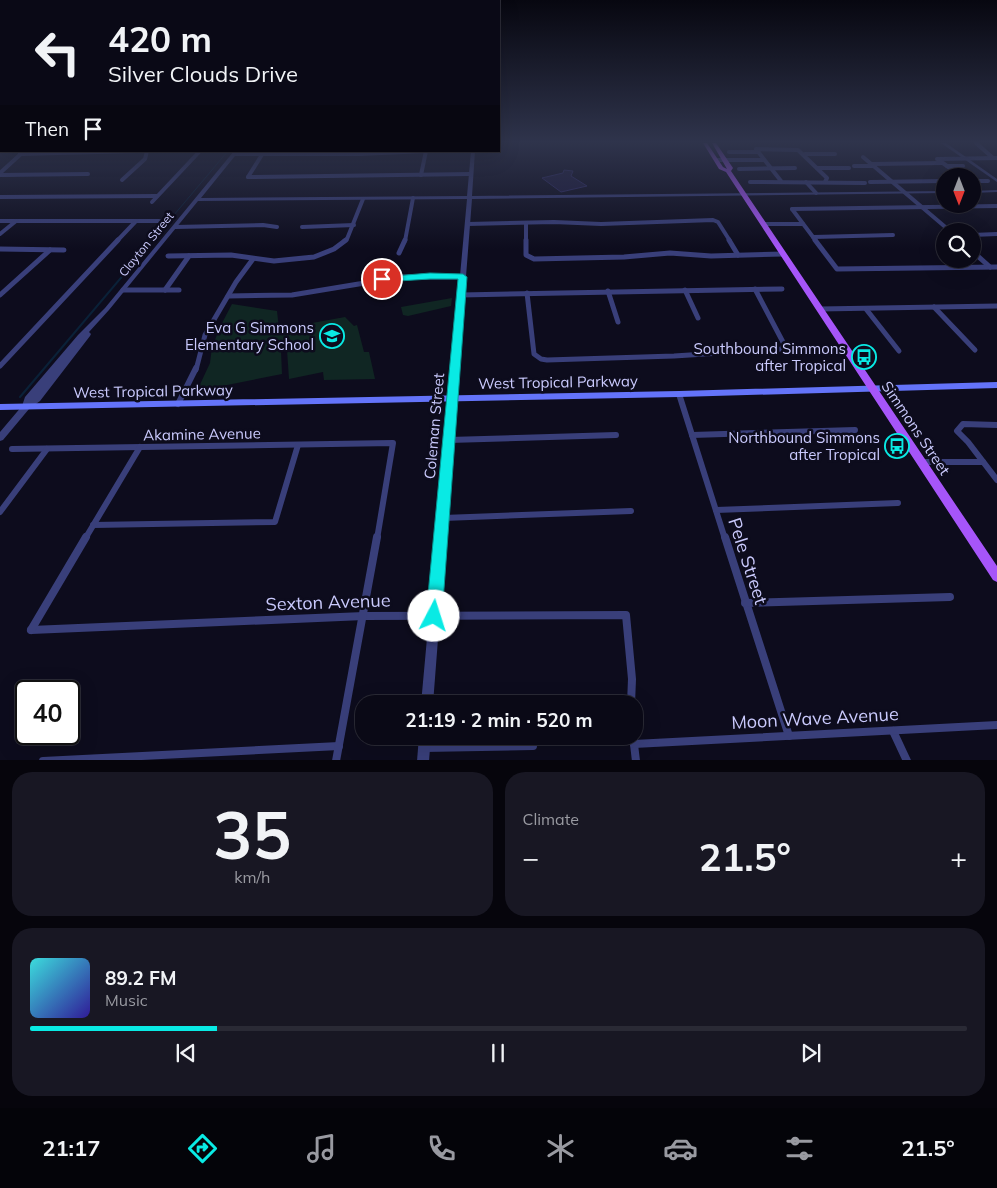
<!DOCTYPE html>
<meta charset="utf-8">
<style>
:root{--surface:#0a0916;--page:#181723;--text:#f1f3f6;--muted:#999aa1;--line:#2a2a35;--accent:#09eae4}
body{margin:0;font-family:Mulish,sans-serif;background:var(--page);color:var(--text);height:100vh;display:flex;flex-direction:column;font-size:19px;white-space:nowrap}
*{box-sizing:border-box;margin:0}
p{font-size:16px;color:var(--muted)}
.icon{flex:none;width:28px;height:28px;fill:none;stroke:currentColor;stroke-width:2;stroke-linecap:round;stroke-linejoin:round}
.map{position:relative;height:760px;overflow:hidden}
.side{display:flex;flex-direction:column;gap:12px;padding:12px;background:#06050c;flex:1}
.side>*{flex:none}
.banner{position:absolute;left:0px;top:0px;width:500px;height:152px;box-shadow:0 5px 20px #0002,0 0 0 1px var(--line);background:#0a0916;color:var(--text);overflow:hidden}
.needle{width:32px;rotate:180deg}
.fabs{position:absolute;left:936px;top:168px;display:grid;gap:10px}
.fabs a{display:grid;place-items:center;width:45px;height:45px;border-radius:50%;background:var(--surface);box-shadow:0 5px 20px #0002,0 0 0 1px var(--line);font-size:25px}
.speed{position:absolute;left:15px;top:680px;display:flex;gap:10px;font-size:25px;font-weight:700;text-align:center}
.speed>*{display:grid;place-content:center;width:65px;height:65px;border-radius:50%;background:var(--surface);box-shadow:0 5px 20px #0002,0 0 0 1px var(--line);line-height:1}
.speed .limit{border:2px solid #111;border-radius:8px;background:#fff;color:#111}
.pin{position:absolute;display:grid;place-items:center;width:42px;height:42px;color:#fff;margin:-21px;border:2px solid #fff;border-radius:50%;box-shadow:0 1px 5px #0007}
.me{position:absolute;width:55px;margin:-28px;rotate:5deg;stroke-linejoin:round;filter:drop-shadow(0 0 4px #0008)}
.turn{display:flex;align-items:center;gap:18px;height:105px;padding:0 25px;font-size:22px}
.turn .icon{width:65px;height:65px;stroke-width:2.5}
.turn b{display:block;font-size:35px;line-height:42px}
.then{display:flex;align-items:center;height:48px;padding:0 25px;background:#0003;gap:10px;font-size:19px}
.big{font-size:38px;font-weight:700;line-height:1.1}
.side .card{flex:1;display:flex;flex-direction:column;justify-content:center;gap:8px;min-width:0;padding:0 18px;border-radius:20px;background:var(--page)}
.side .dial{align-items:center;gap:0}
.dial b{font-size:65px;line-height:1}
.song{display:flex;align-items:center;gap:15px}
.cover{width:60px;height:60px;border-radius:8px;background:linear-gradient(135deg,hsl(180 70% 55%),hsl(250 70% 35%))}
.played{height:5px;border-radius:2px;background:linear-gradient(90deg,var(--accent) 20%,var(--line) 20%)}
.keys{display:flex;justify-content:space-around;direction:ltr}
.heat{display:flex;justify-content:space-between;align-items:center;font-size:28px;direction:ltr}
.side .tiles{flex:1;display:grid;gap:12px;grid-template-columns:1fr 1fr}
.card:last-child{grid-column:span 2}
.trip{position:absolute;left:355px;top:695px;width:288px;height:50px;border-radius:20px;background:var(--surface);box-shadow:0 5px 20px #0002,0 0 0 1px var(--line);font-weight:700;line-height:50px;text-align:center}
.menu{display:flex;height:80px;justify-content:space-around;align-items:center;background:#040409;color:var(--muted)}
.menu .icon{width:35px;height:35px}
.menu .current{color:var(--accent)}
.menu b{font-size:22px;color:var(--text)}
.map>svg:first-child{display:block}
.green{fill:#102623}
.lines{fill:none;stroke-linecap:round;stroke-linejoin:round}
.stream-far1{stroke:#0a2138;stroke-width:1}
.stream{stroke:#0a2138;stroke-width:2}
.building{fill:#1c193d;stroke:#302c68}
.minor-far3{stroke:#393f7a;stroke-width:4}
.minor-far2{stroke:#393f7a;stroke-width:5}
.minor-far1{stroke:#393f7a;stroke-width:6}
.minor{stroke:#393f7a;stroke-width:8}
.tertiary{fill:#393f7a;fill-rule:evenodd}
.secondary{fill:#6474f9;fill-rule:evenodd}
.primary{fill:#a655f9;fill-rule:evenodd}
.route{fill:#09eae4;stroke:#069894}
.labels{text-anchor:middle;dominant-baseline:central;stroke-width:5;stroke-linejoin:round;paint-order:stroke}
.far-street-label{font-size:12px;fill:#cacafd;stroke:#0d0c1d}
.poi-label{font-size:15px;fill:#cacafd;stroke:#0d0c1d;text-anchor:end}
.street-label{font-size:15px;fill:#cacafd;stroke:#0d0c1d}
.near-street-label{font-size:18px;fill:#cacafd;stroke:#0d0c1d}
</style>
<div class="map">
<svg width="997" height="761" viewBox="0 0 997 761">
<rect width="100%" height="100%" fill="#0d0c1d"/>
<g class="green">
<path d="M452 298 451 306 408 316 403 315 401 307Z"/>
<path d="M232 304 277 311 279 329 345 317 354 326 357 325 364 352H369L375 379 324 380 323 372 289 379 287 350 281 351 282 374 197 391 210 363 212 347 221 325Z"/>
</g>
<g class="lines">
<path class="stream-far1" d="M152 241 228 151"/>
<path class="stream" d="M20 397 153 240"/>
</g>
<path class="building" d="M564 170 573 171 571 176 587 186 561 192 542 178 563 173Z"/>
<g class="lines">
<g class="minor-far3">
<path d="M976 143 993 158"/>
<path d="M729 152H757"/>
<path d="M20 154 137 151"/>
<path d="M235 154H360L426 151 421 175"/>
<path d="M805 154H835"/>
<path d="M863 157 950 231"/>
<path d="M937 159 997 158"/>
<path d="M717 160H764"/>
<path d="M940 161 961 176"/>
<path d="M872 164 942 163"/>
<path d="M854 166H875"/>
<path d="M947 166H963"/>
<path d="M817 168H849"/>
<path d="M739 169 795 168"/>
<path d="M0 173 22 153"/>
<path d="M0 175 88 174"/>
<path d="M248 177 471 174"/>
<path d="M248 177 263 153"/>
<path d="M122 180 145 159 147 151"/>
<path d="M781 181 756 149 798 150 827 178 825 182"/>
<path d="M972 181H988"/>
<path d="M750 182 865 183"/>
<path d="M806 182 816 193"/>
<path d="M870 182 945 181"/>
<path d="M0 197 157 196"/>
<path d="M152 202 200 151"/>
<path d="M792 209 816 241"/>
<path d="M792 209 997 206"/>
<path d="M0 221H159"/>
<path d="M526 223V241"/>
<path d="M467 224 554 222 601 224 713 220 718 222 730 241"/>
<path d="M763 224H803"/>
<path d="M175 227 263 225 277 227"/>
<path d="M302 227 354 225"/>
<path d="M0 234 16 221"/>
<path d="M972 235 997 234"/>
<path d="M813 237 893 235"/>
<path d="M117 241 136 221"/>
<path d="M344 241 347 239 363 199"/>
<path d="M405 241 413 198"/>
</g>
<g class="minor-far2">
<path d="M526 240V255L534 259 624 257 670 253 711 256 783 254"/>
<path d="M729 240 738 255"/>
<path d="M815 240 837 269 997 267"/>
<path d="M0 249 64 250"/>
<path d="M972 251 990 267"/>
<path d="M399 253 405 240"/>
<path d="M168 256 231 255 274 261 314 257 334 249 346 240"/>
<path d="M123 290H179"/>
<path d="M165 290 189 256"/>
<path d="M685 290 698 318"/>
<path d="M608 291 618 322"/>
<path d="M527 293 534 354 541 359 547 360 674 356 782 349 784 344 755 289"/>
<path d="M0 295 50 250"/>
<path d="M461 295 782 289"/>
<path d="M228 296 292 295 401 277H463"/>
<path d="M934 307 975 350"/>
<path d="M820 309 997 306"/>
<path d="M866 309 899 351"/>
<path d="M0 366 118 240"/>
<path d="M196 370 205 335 236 282 253 259"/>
</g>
<g class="minor-far1">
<path d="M679 394 725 539"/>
<path d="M178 404 196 368"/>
<path d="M997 425 963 424 957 431 968 442 997 480"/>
<path d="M692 435 855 430"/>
<path d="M449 440 616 435"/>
<path d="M12 449 393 443 377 539"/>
<path d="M922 462H983"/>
<path d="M716 510 898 503"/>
<path d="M0 512 47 449"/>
<path d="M443 518 631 511"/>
<path d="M93 525 275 522 298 445"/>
<path d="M85 539 140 447"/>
</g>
<g class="minor">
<path d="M725 537 789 736"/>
<path d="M745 603 950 597"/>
<path d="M31 630 364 616 626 615 632 679 631 704"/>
<path d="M31 630 86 537"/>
<path d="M893 731 907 761"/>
<path d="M633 736 636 761"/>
<path d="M634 744 997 725"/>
<path d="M424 748 533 746"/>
<path d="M43 761 339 746"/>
<path d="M336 761 377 537"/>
</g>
<g class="tertiary">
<path d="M941 143H946L997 179V182Z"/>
<rect x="0" y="146" width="1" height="3"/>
<path d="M234 151H239L201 198 467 196 471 151H475L472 196 945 191V193L472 199 433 704H421L467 199 198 201 109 310 89 332 91 334 90 336 40 401 29 409 3 440 0 441V432L22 406 25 397 78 335 105 308Z"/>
<path d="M997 190V192L972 193V191Z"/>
<path d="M419 736H431L429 761H417Z"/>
</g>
<path class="secondary" d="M997 382V388L679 397 0 410V404L679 391Z"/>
<path class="primary" d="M703 143H707L723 167 727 169 712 143H716L733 168 731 171 997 566V582L993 580 726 172 719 169Z"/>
</g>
<linearGradient id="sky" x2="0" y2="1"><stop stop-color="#070710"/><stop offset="0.57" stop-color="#2f344c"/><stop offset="1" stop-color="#2f344c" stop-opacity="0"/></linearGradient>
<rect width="997" height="249" fill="url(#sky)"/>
<path class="route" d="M430 273 463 274 467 277 442 616 440 622 434 624 428 622 426 616 458 279H430L382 282 378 279 382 277Z"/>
<defs>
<symbol id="school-ring" viewBox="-11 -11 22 22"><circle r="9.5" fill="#0d0c1d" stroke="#09eae4" stroke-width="1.5"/><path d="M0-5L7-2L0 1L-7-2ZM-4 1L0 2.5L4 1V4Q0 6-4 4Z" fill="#09eae4"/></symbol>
<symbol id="bus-ring" viewBox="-11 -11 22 22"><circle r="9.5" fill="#0d0c1d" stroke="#09eae4" stroke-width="1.5"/><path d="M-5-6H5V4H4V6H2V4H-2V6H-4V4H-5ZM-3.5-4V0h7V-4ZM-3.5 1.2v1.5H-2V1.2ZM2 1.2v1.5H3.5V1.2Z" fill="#09eae4"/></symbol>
</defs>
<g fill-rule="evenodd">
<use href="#school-ring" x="318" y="322" width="28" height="28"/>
<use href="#bus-ring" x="850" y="343" width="28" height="28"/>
<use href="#bus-ring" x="883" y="432" width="28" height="28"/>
</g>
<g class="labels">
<g class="far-street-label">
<text transform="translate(146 244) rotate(-51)">Clayton Street</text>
</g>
<g class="poi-label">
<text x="314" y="327">Eva G Simmons<tspan x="314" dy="17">Elementary School</tspan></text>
<text x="846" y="348">Southbound Simmons<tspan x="846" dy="17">after Tropical</tspan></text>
<text x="880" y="437">Northbound Simmons<tspan x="880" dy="17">after Tropical</tspan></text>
</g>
<g class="street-label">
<text transform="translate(558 382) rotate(-1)">West Tropical Parkway</text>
<text transform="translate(153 391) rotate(-1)">West Tropical Parkway</text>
<text transform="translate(434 426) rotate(-85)">Coleman Street</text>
<text transform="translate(916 428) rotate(56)">Simmons Street</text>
<text transform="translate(202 434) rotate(-1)">Akamine Avenue</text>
</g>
<g class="near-street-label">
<text transform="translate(748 561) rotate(72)">Pele Street</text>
<text transform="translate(328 602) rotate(-2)">Sexton Avenue</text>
<text transform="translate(815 718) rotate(-3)">Moon Wave Avenue</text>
</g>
</g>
</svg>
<div class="fabs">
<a><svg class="needle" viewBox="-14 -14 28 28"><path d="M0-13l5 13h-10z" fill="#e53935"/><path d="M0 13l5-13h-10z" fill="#999aa1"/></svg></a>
<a><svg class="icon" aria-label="search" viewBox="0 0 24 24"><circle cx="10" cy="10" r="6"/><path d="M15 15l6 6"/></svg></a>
</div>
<div class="speed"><div class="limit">40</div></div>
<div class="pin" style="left:382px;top:279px;background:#d93025"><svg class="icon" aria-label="arrive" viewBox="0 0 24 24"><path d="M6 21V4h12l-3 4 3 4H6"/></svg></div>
<svg class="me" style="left:434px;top:616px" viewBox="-20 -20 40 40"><circle r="19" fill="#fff"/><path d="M0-13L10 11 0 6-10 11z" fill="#09eae4"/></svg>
<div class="trip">21:19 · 2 min · 520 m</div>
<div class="banner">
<div class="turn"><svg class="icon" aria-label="left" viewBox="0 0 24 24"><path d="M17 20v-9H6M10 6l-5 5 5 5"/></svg><div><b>420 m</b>Silver Clouds Drive</div></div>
<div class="then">Then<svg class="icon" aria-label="arrive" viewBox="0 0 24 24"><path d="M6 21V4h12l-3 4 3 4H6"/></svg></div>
</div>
</div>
<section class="side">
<div class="tiles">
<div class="card dial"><b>35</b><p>km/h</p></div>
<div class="card"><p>Climate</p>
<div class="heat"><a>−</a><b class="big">21.5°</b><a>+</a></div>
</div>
<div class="card">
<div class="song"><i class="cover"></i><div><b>89.2 FM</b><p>Music</p></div></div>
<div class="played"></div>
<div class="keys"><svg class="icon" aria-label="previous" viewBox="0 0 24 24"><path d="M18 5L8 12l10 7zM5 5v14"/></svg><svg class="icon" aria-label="pause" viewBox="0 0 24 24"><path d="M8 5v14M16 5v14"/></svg><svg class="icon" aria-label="next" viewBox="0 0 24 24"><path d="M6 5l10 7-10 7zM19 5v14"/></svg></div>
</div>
</div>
</section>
<nav class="menu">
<b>21:17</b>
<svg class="icon current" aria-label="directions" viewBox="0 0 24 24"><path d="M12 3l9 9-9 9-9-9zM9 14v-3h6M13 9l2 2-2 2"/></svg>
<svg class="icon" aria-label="music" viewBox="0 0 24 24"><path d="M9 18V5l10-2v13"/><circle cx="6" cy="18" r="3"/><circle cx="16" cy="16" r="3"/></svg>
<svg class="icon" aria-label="phone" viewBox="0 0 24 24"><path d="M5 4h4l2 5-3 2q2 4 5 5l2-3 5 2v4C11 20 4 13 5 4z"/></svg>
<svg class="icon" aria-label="climate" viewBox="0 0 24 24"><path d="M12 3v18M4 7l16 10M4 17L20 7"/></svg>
<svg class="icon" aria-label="car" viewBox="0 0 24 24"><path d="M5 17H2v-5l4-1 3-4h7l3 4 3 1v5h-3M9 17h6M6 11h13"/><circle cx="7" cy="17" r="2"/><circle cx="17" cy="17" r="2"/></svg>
<svg class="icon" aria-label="filters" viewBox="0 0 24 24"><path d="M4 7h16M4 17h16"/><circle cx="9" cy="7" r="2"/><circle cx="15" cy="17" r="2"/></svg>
<b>21.5°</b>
</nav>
